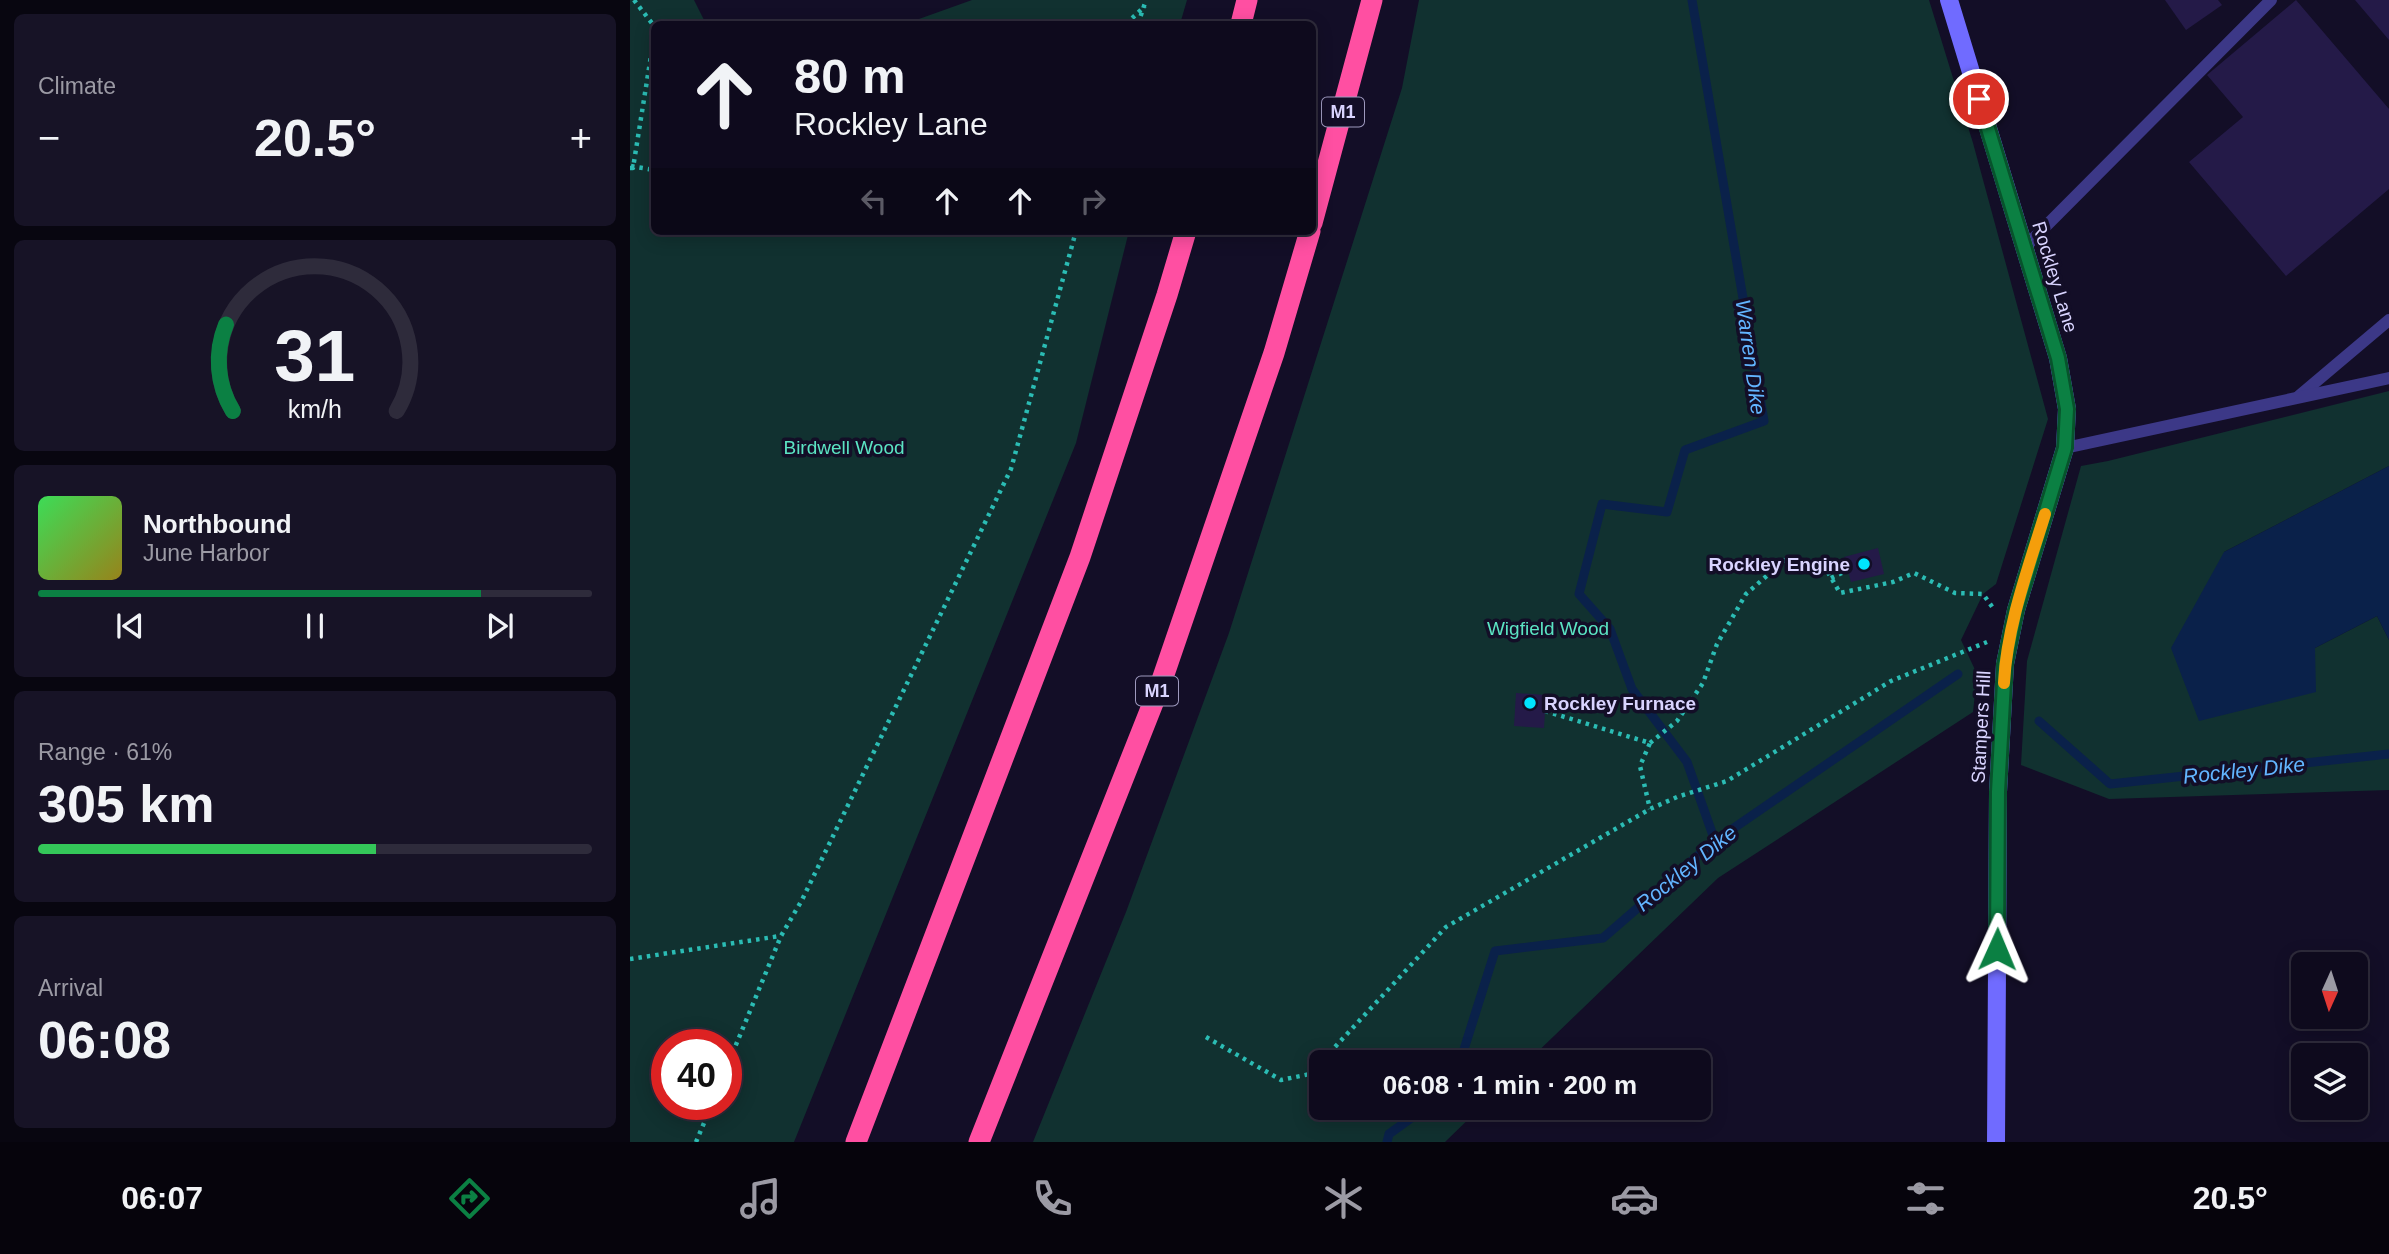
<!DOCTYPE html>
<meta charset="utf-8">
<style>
:root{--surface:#0e0a1d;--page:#171326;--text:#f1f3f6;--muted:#9b9aa4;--line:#2e2b3b;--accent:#0b8043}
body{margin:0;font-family:Arial,sans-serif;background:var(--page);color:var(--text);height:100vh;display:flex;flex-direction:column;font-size:26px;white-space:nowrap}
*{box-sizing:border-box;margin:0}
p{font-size:23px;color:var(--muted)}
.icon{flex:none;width:38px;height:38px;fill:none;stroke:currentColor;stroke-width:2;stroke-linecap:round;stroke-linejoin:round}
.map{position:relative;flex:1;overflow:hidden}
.details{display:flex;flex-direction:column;gap:14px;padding:14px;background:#080610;width:630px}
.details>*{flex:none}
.banner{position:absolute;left:21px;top:21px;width:665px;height:214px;border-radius:10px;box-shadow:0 4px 18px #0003,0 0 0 2px var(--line);background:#0e0a1d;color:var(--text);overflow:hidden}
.needle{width:46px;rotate:183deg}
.tools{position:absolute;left:1661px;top:952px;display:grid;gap:14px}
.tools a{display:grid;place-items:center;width:77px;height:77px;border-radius:10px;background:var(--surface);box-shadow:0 4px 18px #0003,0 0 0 2px var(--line);font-size:35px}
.speed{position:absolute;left:21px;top:1029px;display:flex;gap:14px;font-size:35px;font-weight:700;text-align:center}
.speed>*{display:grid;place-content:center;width:91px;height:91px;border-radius:50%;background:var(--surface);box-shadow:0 4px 18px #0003,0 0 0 2px var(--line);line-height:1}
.speed .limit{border:10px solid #d22;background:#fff;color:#111}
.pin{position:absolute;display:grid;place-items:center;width:60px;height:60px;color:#fff;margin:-30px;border:4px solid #fff;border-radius:50%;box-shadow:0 2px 7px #0007}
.me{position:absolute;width:77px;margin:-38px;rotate:1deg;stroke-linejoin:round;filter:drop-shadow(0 0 5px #0008)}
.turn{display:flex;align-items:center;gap:24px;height:147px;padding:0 28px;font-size:32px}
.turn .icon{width:91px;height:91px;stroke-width:2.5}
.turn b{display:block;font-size:49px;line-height:60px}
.lanes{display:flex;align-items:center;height:66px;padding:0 28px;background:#0003;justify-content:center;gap:35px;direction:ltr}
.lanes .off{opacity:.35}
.big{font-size:52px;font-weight:600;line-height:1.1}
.details .tile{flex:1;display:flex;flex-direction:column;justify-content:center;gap:10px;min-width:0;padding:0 24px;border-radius:10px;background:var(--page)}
.details .dial{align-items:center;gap:0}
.dial svg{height:182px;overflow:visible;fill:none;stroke:var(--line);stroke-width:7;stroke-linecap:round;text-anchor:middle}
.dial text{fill:var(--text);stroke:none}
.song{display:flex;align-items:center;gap:21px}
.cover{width:84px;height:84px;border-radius:10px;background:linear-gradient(135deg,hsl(130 70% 55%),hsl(50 70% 35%))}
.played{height:7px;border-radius:4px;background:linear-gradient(90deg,var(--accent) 80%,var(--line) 80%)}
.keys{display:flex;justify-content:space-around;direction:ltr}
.heat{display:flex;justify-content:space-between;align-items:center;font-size:38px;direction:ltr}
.charge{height:10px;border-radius:5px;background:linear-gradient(90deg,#34c759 61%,var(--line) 0)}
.trip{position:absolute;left:679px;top:1050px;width:402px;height:70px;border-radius:10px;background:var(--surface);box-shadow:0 4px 18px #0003,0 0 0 2px var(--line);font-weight:600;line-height:70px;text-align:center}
.tabs{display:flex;height:112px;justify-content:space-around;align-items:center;background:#06040c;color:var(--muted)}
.tabs .icon{width:49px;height:49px}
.tabs .active{color:var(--accent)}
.tabs b{font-size:32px;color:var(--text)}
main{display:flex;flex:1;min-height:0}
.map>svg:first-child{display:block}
.green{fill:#113130;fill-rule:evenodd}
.water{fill:#0a214a}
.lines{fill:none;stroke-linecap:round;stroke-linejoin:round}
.stream{stroke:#0a214a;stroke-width:9}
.building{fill:#241a48}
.path{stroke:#2bbcb4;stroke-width:4.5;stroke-dasharray:3.5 5;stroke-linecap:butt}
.lane{stroke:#3c3887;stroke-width:12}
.secondary{stroke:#706bff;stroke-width:18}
.highway{stroke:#ff4fa2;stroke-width:21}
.route-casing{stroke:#07532c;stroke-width:18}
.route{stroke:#0b8043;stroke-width:12}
.slow{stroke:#f59e0b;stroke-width:12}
.poi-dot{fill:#00e4ff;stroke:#130e27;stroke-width:2.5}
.labels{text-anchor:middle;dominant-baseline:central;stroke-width:7;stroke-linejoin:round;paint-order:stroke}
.shield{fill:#130e27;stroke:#9e99be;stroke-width:2}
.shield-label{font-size:18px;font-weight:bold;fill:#d9d4ff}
.street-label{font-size:19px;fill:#d9d4ff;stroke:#130e27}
.park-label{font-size:19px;fill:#5be4c3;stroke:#130e27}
.poi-label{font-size:19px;font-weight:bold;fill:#d9d4ff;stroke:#130e27;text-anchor:end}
.water-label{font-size:21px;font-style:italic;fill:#62b5ff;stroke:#130e27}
</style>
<main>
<section class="details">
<div class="tile"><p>Climate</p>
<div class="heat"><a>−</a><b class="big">20.5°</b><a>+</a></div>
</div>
<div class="tile dial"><svg viewBox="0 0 100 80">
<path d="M14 69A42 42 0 1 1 86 69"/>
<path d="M14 69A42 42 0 0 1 11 31" stroke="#0b8043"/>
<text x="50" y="56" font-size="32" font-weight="700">31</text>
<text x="50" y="72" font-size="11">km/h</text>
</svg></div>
<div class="tile">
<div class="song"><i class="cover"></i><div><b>Northbound</b><p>June Harbor</p></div></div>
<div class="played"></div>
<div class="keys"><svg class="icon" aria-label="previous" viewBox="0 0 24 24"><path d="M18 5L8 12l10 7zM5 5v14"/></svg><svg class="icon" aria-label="pause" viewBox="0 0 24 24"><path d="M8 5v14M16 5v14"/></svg><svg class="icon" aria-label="next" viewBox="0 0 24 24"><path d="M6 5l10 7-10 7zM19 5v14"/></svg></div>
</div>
<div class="tile"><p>Range · 61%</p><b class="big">305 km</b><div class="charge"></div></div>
<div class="tile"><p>Arrival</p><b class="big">06:08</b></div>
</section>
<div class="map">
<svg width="1759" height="1142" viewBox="0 0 1759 1142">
<rect width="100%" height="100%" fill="#130e27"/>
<g class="green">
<path d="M0 0H64L76 24H24V231H499L446 443 164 1142H0ZM37 1045H96V1104H37Z"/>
<path d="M342 0H557L550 24H275Z"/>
<path d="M789 0H1299L1343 143 1418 419 1366 584 1353 594 1331 640 1347 674 1343 712 1088 878 897 1062H691V1108H850L815 1142H403L496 912 599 633 772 88Z"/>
<path d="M1759 391V466L1594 552 1685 648 1747 616 1759 640V790L1479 799 1391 765 1397 661 1451 466 1478 461Z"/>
</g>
<path class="water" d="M1759 466V640L1747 616 1685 648 1686 692 1569 721 1541 648 1594 552Z"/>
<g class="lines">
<g class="stream">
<path d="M1062 0 1134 421 1055 450 1037 512 972 504 949 594 980 629 1002 689 1057 762 1085 841"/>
<path d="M1409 721 1480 784 1759 754"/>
<path d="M830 1062 865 951 973 938 1085 841 1328 674"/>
<path d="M757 1142 759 1134 795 1108"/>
</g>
</g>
<g class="building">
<path d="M1535 0H1588L1592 5 1556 30Z"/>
<path d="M1666 0 1759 109V189L1656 276 1559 162 1613 117 1577 75Z"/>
<path d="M1725 0H1759V40Z"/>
<path d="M1248 548 1254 574 1221 582 1214 557Z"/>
<path d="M886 693 916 695 914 728 884 726Z"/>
</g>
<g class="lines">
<g class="path">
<path d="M4 0 24 26"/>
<path d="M496 24 515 6"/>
<path d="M508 24 516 0"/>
<path d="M1 166 24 170"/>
<path d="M0 168H3L24 37"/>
<path d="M1201 578 1218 570"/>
<path d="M915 711 1020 743 1010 766 1020 809"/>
<path d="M1020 743 1047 721 1073 683 1087 644 1116 594 1155 560 1192 562 1210 593 1263 582 1284 573 1325 593 1353 594 1363 608"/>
<path d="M0 959 150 936"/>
<path d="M576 1037 651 1080 680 1074 816 927 1020 809 1047 797 1097 781 1261 681 1357 642"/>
<path d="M96 1069 151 936 172 900 381 469 446 231"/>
<path d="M66 1142 82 1104"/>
</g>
<g class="lane">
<path d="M1394 248 1641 0"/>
<path d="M1669 396 1759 320"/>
<path d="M1435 448 1759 378"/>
</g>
<path class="secondary" d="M1319 0 1428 358 1437 409 1435 448 1386 610 1375 664 1368 792 1366 1142"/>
<g class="highway">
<path d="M611 24 617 0"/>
<path d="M682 223 742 0"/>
<path d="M226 1142 450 557 537 295 556 231"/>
<path d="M349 1142 531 683 644 353 680 231"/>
</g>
</g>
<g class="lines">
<defs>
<path id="route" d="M1349 99 1428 358 1437 409 1435 448 1386 610 1375 664 1368 792 1367 949"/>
</defs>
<use href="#route" class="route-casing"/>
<use href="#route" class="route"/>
<path class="slow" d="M1374 683C1377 625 1398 569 1415 514"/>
</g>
<g class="poi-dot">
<circle cx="1234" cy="564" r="7"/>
<circle cx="900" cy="703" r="7"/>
</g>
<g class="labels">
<g class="shield">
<rect x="692" y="97.5" width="42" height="29" rx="5"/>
<rect x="506" y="676.5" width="42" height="29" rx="5"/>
</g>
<g class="shield-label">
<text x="713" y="112">M1</text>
<text x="527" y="691">M1</text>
</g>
<g class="street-label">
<text transform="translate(1425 277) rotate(73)">Rockley Lane</text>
<text transform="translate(1351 727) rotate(-87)">Stampers Hill</text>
</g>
<g class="park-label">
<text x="214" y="447">Birdwell Wood</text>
<text x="918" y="628">Wigfield Wood</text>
</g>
<g class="poi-label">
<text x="1220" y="564">Rockley Engine</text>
<text x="914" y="703" text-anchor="start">Rockley Furnace</text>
</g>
<g class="water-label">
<text transform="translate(1121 357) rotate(82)">Warren Dike</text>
<text transform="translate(1614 770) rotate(-6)">Rockley Dike</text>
<text transform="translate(1056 868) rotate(-39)">Rockley Dike</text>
</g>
</g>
</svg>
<div class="tools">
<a><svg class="needle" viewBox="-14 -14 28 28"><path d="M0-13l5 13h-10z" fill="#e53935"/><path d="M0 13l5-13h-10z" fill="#9b9aa4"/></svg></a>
<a><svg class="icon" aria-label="layers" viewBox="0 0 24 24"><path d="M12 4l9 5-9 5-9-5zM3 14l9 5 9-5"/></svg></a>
</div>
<div class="speed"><div class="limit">40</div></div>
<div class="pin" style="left:1349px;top:99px;background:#d93025"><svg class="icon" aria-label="arrive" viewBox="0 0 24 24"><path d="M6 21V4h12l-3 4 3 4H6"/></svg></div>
<svg class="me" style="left:1367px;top:949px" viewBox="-20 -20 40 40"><path d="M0-17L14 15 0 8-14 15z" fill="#0b8043" stroke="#fff" stroke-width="4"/></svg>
<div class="trip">06:08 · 1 min · 200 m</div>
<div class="banner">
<div class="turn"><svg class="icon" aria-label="ahead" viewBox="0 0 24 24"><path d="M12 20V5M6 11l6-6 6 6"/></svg><div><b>80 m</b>Rockley Lane</div></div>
<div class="lanes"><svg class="icon off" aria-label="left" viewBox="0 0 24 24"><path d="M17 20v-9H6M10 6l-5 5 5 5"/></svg><svg class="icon" aria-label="ahead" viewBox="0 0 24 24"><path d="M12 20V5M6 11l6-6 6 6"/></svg><svg class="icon" aria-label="ahead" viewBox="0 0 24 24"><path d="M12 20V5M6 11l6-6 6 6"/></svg><svg class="icon off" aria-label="right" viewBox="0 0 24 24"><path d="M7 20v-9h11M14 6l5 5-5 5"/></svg></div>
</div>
</div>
</main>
<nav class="tabs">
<b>06:07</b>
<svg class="icon active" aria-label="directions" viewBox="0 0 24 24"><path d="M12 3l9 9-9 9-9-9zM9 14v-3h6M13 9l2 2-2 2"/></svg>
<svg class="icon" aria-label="music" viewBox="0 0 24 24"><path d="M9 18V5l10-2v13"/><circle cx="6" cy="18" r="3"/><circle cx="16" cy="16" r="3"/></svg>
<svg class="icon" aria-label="phone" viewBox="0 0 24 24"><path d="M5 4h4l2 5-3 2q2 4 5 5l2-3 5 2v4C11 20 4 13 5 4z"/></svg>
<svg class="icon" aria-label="climate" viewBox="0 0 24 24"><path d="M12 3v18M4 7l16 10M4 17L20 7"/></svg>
<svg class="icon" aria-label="car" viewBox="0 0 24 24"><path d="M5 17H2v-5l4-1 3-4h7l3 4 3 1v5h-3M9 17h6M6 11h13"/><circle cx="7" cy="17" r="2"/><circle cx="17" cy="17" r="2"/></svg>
<svg class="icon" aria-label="filters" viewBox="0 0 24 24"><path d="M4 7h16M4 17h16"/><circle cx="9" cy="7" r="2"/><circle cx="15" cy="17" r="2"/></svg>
<b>20.5°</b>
</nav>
